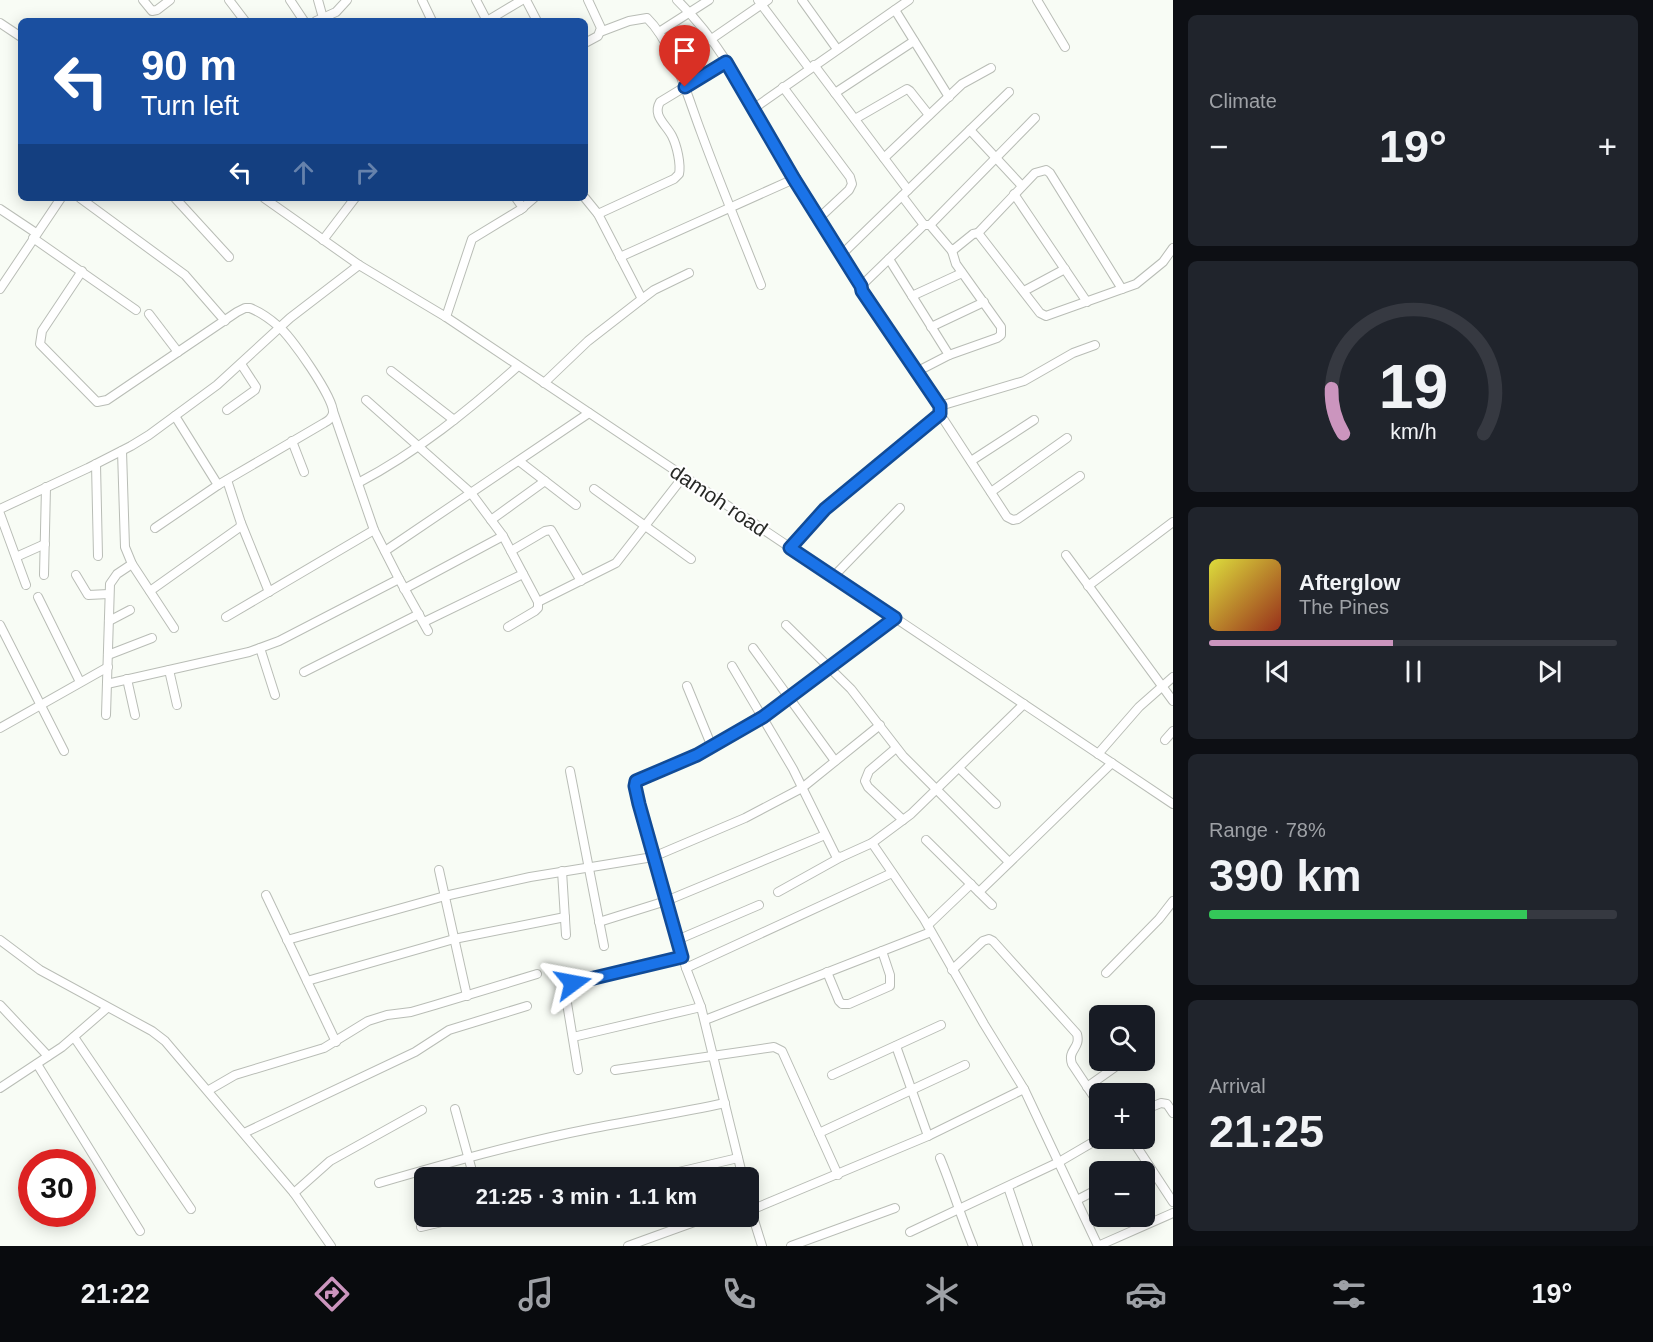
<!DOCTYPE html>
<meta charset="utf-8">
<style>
:root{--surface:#171b24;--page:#20242c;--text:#f1f3f6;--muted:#9ea1a6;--line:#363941;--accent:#cb95be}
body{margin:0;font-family:Helvetica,sans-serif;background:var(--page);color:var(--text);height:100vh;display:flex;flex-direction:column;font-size:22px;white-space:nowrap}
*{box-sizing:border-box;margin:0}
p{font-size:20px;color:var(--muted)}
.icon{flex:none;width:33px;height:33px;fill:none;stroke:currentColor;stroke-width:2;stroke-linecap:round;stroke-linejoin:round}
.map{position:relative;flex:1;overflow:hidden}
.drawer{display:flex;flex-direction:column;gap:15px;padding:15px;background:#0d0f14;width:480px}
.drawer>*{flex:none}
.banner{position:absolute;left:18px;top:18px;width:570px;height:183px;border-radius:9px;box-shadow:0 3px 15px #0003;background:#1a4fa0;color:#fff;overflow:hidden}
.controls{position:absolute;left:1089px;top:1005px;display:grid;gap:12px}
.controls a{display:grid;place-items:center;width:66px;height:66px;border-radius:9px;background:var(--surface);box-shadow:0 3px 15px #0003;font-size:30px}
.speed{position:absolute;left:18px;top:1149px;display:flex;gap:12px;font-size:30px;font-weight:700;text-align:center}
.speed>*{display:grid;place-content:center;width:78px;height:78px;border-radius:50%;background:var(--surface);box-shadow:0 3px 15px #0003;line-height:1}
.speed .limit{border:9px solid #d22;background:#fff;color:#111}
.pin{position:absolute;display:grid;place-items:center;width:51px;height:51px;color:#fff;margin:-62px -26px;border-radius:50% 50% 50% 0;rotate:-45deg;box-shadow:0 0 6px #0007}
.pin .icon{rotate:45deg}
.me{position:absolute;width:66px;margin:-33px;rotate:77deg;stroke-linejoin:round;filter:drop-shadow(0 0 4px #0008)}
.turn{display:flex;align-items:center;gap:21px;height:126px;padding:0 24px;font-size:27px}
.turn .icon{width:78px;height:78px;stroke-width:2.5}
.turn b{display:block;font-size:42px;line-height:51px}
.lanes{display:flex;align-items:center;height:57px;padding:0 24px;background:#0003;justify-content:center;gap:30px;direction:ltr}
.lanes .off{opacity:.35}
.big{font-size:45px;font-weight:800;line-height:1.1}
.drawer .tile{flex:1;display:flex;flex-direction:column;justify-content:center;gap:9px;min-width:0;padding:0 21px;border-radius:9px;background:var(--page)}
.drawer .dial{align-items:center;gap:0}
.dial svg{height:156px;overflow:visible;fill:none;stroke:var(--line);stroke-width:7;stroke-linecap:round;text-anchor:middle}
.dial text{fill:var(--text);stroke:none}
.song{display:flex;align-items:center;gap:18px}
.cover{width:72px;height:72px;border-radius:9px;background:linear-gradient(135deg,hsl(60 70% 55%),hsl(10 70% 35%))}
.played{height:6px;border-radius:3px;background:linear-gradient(90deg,var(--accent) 45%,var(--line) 45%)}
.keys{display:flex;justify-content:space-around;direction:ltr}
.heat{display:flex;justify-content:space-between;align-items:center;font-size:33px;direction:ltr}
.charge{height:9px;border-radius:4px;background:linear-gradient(90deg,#34c759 78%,var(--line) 0)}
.trip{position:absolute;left:414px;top:1167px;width:345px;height:60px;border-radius:9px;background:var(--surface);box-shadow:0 3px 15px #0003;font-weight:800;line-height:60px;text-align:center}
.dock{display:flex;height:96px;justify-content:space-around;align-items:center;background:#090b0e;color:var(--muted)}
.dock .icon{width:42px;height:42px}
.dock .current{color:var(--accent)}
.dock b{font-size:27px;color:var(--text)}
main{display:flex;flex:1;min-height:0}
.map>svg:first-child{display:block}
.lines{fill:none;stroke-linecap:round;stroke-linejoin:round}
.minor-casing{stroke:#b9bdb6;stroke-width:10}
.minor{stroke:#fff;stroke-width:8}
.route-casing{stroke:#114b97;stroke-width:15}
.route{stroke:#1a73e8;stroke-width:10}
.labels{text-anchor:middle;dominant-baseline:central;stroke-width:4.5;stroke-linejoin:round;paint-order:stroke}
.street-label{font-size:21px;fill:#272926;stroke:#fff}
</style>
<main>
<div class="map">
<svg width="1173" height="1246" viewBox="0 0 1173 1246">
<rect width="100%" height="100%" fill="#f8fcf5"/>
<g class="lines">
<defs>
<g id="minor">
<path d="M143 0 152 11 157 10 170 0"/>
<path d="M229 0 245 21"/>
<path d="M290 0 304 21"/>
<path d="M318 0 323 18"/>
<path d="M422 0 432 21"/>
<path d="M476 0 487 21"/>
<path d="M526 0 537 21"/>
<path d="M677 0C727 48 758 117 793 176 815 213 840 249 861 286"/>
<path d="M758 0 809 68"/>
<path d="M802 0 837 49"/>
<path d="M1037 0 1065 47"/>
<path d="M895 10 949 97"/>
<path d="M316 21 336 12 347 0"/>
<path d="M487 21 522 0"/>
<path d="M0 23 21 37"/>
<path d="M600 32 629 21 647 18C673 43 688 98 701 132 720 184 741 234 761 285"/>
<path d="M659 32 709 0"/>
<path d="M710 40 768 0"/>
<path d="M585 43 598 36 601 28 588 0"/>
<path d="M814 65 908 190"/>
<path d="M783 87 850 177 852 184 849 190 819 218"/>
<path d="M835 93 914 41"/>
<path d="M753 109 909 0"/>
<path d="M855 119 907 89 910 91 929 115"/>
<path d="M970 130 1022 186"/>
<path d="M884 158 962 84 991 68"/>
<path d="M1014 194 1087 302"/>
<path d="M902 196 924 225"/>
<path d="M80 198 185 275 225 321"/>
<path d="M175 198 229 257"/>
<path d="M264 198 359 265 446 317 1173 804"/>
<path d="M585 198 598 214 642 299"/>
<path d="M0 209 36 233"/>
<path d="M520 210 534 198"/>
<path d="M598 214 674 179 679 174C681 164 677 146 672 136 666 124 652 116 660 102L726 62"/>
<path d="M930 225 1035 118"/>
<path d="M978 233 1035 173 1046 170 1050 173 1122 289"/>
<path d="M33 238 136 310"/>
<path d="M323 240 355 198"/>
<path d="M842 254 1009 92"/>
<path d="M620 257 794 179"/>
<path d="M889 259 949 355"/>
<path d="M82 271 42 331 40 344 97 402 107 400 237 312 245 308H250C260 312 270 319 278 326 290 335 335 399 333 413 332 418 328 421 324 423L218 485 155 528"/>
<path d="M0 289 61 198"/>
<path d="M1024 291 1065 269"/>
<path d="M912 296 962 273"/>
<path d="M149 314 178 352"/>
<path d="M446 317 472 239 523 208 516 198"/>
<path d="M931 327 984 302"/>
<path d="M391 371 454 420"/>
<path d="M918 371 949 355 997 338 1001 335V327L956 264 952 251"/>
<path d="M544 383 588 341 642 299 654 290 689 273"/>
<path d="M366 400 471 493 503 536 538 602V608L535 611 508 627"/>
<path d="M940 406 1024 381 1073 353 1095 345"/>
<path d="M227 410 255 390 256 387 241 364"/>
<path d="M333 411 374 530 399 579 428 631"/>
<path d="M940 414 1007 517 1013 520 1018 519 1080 476"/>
<path d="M175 416 218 485"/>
<path d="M292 441 304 472"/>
<path d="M122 451 125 547 132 564 174 628"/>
<path d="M519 461 576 505"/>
<path d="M971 461 1034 420"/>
<path d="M96 464 98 556"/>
<path d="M358 483C417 452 469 410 518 366"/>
<path d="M594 489 691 559"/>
<path d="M991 492 1067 438"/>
<path d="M0 509 88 468 131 446 149 435 217 385 290 318 359 265"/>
<path d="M0 514 26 585"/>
<path d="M491 520 545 481"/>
<path d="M241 523 269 592"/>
<path d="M790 548 825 509 940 414V406L862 291 861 286 924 225H930L952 251 973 234 978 233 1040 313 1046 316 1136 284 1163 262 1173 248"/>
<path d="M385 551 589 413"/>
<path d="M511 551 545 531 551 530 581 581"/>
<path d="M1066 555 1173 701"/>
<path d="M16 557 45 544"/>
<path d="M44 575 46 487"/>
<path d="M76 575 88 595 109 594"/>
<path d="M833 577 900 508"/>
<path d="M1088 586 1173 522"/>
<path d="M404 589 503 536"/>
<path d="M150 591 240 527 241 523 227 480"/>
<path d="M38 597 80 682"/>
<path d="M538 602 616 563 683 477"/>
<path d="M226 617 374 530"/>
<path d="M109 621 130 610"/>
<path d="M424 622 523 574"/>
<path d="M0 625 64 751"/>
<path d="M786 625 851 689 903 756 1009 862"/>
<path d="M260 648 275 695"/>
<path d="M753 648 835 761"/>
<path d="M108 655 152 638"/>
<path d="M732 666 793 769 834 852 836 856 841 857 872 843 911 814 1024 704"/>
<path d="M169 670 177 705"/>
<path d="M304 672 419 614"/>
<path d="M127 679 135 715"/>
<path d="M107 684 249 652 279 641 399 579"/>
<path d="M687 686 712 747"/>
<path d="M106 715 110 584 117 574 132 564"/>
<path d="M0 728 108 667"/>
<path d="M1165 740 1173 731"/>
<path d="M896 748 869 771 865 781 868 787 903 820"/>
<path d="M1098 754 1139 707 1173 677"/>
<path d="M959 768 996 804"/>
<path d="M570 771 604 946"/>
<path d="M926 840 992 905"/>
<path d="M872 843 924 919 984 1024 1024 1089 1098 1246"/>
<path d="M439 870 467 996"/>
<path d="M562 871 566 935"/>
<path d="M778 892 841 857"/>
<path d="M979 892 1112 763"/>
<path d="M266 895 336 1042"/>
<path d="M599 922 666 901 825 835"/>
<path d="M928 925 971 884"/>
<path d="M0 940 40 970 152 1031 165 1041 294 1193 331 1246"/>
<path d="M287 940 445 896 530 877 653 857 745 818 802 788 880 725"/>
<path d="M677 940 759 905"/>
<path d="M686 968 892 873"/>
<path d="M952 970 983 941 989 939 993 941 1077 1034C1081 1049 1067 1049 1072 1064L1100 1106"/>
<path d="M827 972 839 1001 842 1004H849L890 986V975L882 951"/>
<path d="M1106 973 1159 919 1173 901"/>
<path d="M307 981 454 939 565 917"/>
<path d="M0 1005 48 1056"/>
<path d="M705 1020 931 932"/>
<path d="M74 1037 191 1209"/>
<path d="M573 1037 701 1007"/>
<path d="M896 1046 928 1136"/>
<path d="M37 1064 140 1231"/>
<path d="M578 1070 565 991 573 983 683 957"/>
<path d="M615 1070 774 1047 782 1051 838 1175"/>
<path d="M832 1075 941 1025"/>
<path d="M1087 1087 1125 1060"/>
<path d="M0 1088 62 1047 107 1008"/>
<path d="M209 1090 235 1075 324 1048 368 1021 387 1015 411 1012 435 1005 537 974"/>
<path d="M455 1109 474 1178"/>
<path d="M1144 1110 1161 1103 1167 1104 1173 1113"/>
<path d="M244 1133 415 1052 449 1030 527 1006"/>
<path d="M819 1133 965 1065"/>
<path d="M1131 1138 1173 1202"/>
<path d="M940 1158C952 1187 961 1217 973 1246"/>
<path d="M1130 1172 1146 1163"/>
<path d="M653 1178 738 1158"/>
<path d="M743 1178 701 1007 686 968 635 786 636 781 642 777 697 755 763 717 895 618"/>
<path d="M379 1183C448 1163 518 1143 589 1129 634 1120 679 1113 725 1103"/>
<path d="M1008 1187 1028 1246"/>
<path d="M294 1193 330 1161 422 1110"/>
<path d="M1077 1200 1100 1188"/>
<path d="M748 1201 762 1246"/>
<path d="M751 1210 928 1136 1024 1089"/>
<path d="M421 1227 467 1216"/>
<path d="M910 1232 1059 1162 1100 1138"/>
<path d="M628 1246 711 1216"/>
<path d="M791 1246 895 1208"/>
<path d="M1098 1246 1173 1213"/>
</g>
</defs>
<use href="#minor" class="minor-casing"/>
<use href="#minor" class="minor"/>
</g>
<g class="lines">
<defs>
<path id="route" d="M573 983 682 957 639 804 635 786 636 781 697 755 763 717 895 618 790 548 825 509 940 414V406L862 291 861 286 794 179 726 62 685 87"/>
</defs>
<use href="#route" class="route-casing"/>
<use href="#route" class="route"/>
</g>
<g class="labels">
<g class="street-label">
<text transform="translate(719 500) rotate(34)">damoh road</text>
</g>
</g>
</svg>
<div class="controls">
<a><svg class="icon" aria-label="search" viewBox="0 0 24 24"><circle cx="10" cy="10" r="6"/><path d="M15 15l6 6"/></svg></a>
<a>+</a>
<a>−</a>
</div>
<div class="speed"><div class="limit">30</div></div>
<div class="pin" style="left:685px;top:87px;background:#d93025"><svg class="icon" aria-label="arrive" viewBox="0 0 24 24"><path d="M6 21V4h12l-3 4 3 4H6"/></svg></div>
<svg class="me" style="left:573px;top:983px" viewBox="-20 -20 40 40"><path d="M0-17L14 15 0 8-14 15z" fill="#1a73e8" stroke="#fff" stroke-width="4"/></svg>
<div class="trip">21:25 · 3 min · 1.1 km</div>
<div class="banner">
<div class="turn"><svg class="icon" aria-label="left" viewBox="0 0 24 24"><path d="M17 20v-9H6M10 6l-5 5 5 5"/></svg><div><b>90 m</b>Turn left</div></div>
<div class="lanes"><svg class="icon" aria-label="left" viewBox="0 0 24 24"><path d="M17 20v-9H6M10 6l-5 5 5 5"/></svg><svg class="icon off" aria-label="ahead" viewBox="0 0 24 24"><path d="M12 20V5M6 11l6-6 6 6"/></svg><svg class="icon off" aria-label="right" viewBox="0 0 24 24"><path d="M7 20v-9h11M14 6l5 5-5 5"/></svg></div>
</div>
</div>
<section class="drawer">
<div class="tile"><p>Climate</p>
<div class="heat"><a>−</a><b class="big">19°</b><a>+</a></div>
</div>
<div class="tile dial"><svg viewBox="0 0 100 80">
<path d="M14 69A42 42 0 1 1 86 69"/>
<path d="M14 69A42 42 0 0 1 8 46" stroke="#cb95be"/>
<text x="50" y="56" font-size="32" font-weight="700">19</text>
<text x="50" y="72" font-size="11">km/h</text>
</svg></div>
<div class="tile">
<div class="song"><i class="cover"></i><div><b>Afterglow</b><p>The Pines</p></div></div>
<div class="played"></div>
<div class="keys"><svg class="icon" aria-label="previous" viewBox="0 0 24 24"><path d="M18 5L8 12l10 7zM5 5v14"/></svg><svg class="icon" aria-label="pause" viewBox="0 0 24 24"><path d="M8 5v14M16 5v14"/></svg><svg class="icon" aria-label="next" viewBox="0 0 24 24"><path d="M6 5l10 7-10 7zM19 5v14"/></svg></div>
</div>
<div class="tile"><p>Range · 78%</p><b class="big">390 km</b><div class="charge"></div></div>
<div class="tile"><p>Arrival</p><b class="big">21:25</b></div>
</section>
</main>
<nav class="dock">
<b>21:22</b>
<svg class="icon current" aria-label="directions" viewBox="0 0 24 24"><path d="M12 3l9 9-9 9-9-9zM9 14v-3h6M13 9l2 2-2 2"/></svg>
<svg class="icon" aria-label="music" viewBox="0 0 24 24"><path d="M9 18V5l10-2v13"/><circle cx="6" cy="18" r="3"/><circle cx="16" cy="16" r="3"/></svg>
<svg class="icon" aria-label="phone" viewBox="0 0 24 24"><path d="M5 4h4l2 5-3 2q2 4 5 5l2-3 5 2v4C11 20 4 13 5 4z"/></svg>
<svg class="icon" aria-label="climate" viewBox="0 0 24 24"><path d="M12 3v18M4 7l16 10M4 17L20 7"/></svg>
<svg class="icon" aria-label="car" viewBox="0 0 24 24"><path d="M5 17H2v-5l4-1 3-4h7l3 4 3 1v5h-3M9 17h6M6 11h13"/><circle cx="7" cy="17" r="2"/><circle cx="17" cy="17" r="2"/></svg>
<svg class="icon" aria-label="filters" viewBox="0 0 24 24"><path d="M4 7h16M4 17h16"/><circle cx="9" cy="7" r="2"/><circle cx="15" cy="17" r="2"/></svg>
<b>19°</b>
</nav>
